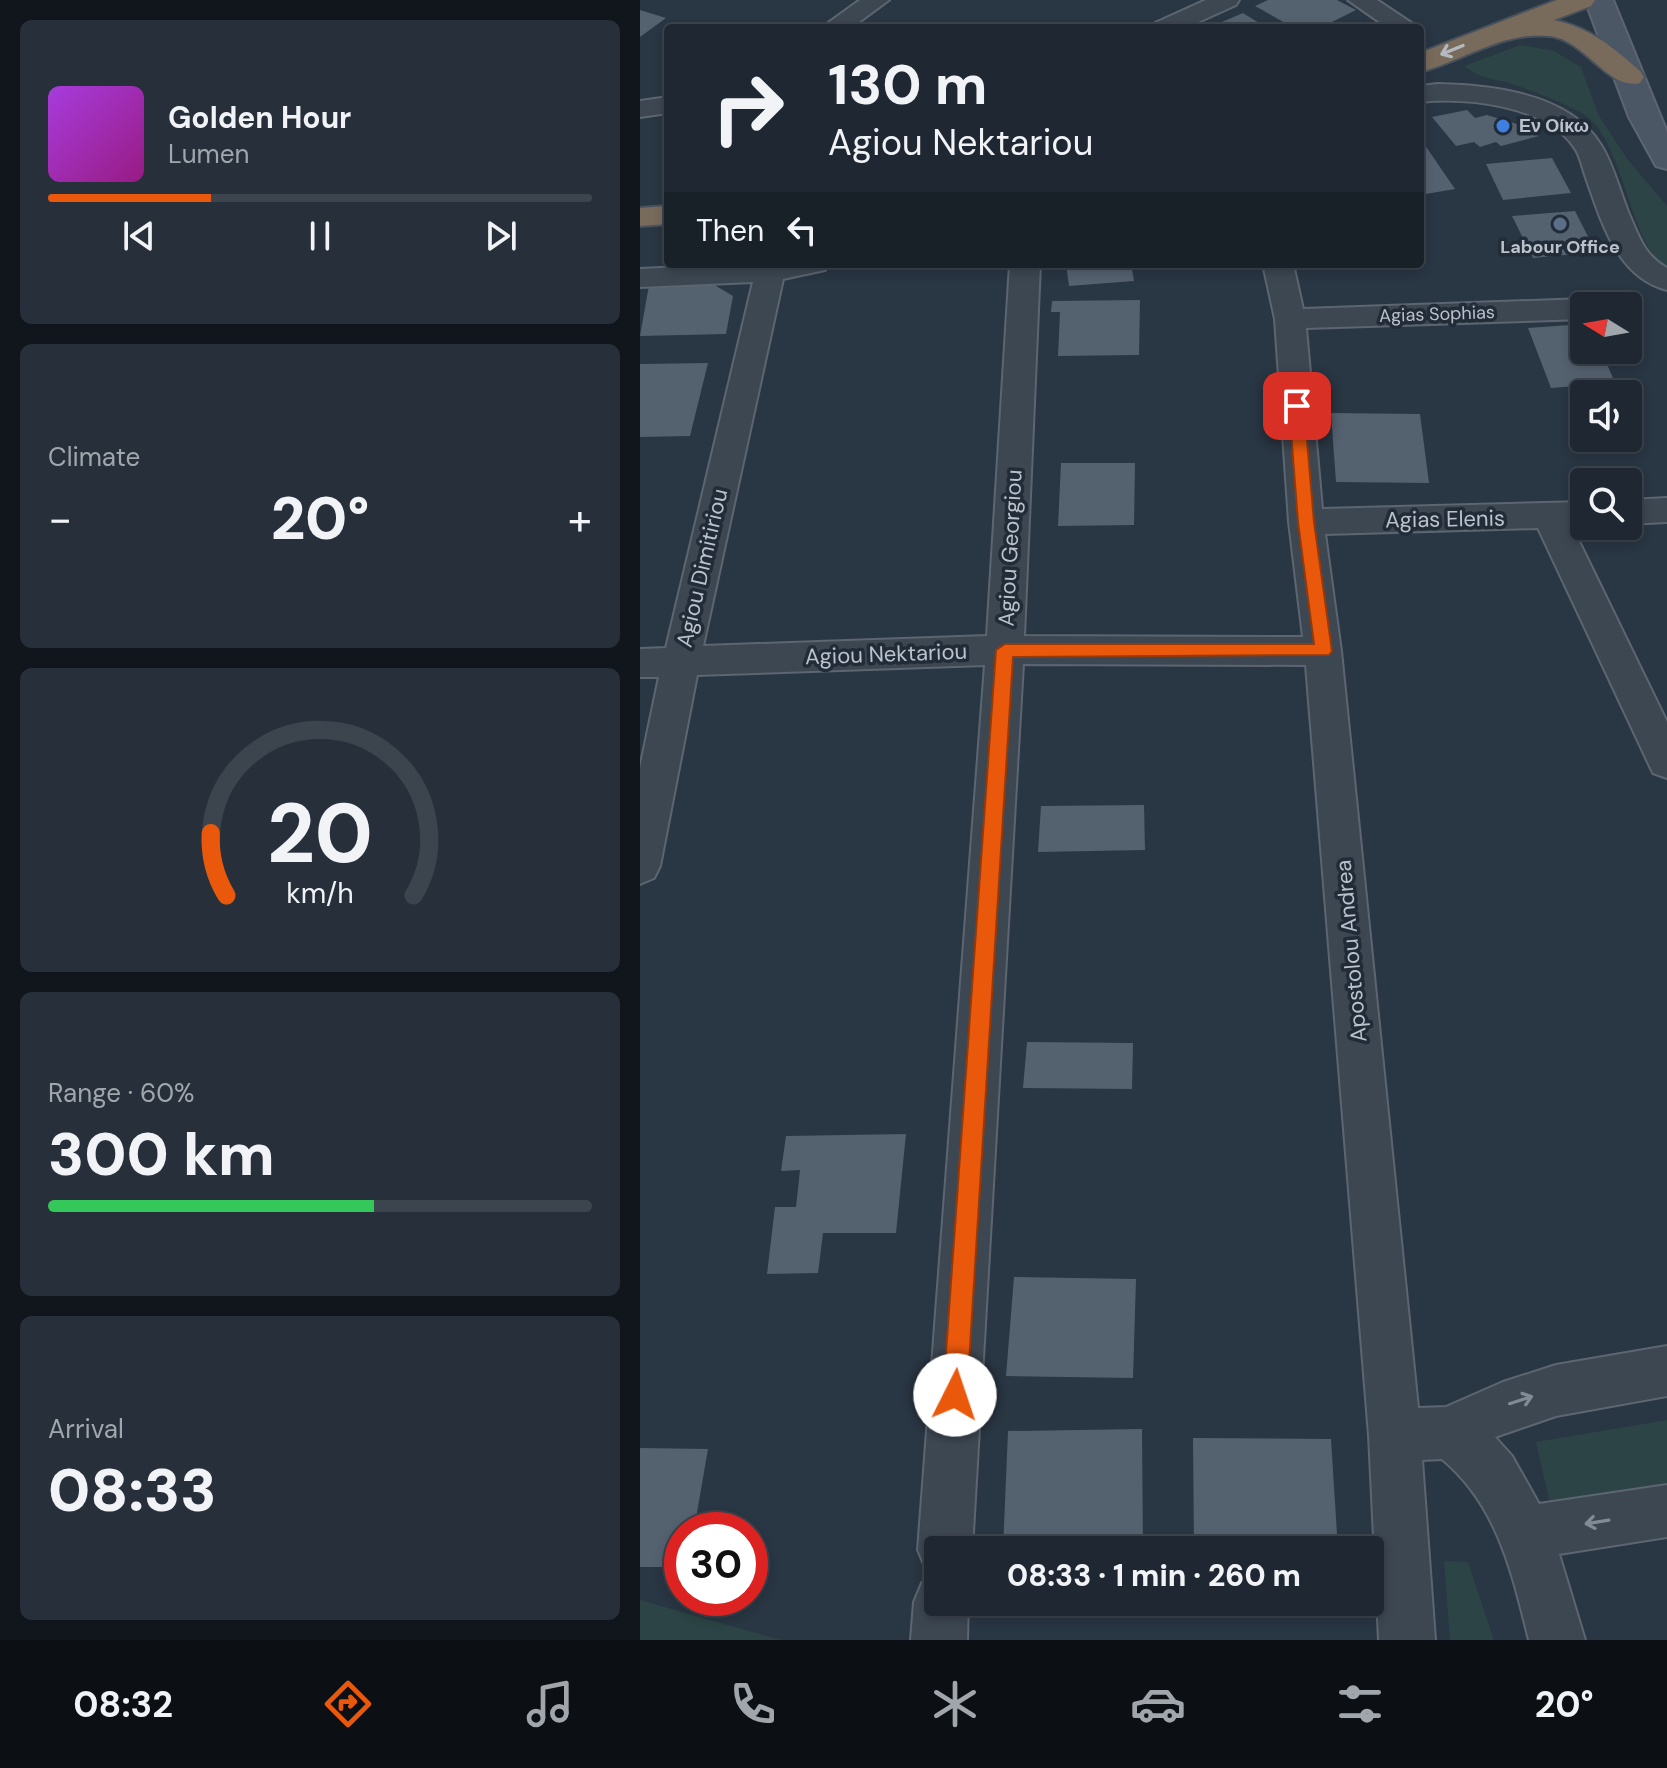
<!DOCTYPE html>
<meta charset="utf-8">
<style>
:root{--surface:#1f2832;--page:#27303a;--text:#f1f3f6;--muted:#a1a6ac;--line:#3c444d;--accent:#ea580c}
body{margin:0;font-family:"DM Sans",sans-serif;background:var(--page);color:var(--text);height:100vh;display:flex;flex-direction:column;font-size:30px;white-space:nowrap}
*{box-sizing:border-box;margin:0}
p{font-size:26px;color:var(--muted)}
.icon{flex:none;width:44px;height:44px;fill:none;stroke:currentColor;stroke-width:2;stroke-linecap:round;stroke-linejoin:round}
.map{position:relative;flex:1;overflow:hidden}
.drawer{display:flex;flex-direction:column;gap:20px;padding:20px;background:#11161c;width:640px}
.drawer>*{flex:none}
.guide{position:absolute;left:24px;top:24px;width:760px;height:244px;border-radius:8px;box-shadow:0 4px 12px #0003,0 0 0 2px var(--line);background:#1f2832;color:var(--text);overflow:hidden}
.needle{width:52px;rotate:281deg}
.buttons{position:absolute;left:930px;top:292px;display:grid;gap:16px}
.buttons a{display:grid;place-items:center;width:72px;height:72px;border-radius:8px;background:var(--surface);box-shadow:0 4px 12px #0003,0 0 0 2px var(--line);font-size:40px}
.speed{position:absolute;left:24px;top:1512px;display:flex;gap:16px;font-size:40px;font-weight:700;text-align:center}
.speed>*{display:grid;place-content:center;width:104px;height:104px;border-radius:50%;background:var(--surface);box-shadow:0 4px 12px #0003,0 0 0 2px var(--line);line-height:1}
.speed .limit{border:12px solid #d22;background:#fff;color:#111}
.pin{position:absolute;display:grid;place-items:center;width:68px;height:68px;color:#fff;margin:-34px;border-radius:16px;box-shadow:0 4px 12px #0006}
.me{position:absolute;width:88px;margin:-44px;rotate:4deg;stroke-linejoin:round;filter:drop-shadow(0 0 6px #0008)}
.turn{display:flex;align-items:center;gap:28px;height:168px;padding:0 32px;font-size:36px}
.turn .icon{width:104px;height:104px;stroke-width:2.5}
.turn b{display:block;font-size:56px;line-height:68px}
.then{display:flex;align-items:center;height:76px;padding:0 32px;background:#0003;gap:16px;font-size:30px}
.big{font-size:60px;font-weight:800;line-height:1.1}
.drawer .card{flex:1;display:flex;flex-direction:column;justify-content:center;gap:12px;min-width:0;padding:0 28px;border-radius:12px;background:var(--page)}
.drawer .dial{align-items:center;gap:0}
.dial svg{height:208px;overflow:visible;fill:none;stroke:var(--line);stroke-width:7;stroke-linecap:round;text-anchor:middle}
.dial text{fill:var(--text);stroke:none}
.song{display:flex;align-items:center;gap:24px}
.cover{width:96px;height:96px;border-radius:12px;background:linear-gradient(135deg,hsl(280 70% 55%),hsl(310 70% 35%))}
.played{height:8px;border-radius:4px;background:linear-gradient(90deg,var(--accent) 30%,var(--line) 30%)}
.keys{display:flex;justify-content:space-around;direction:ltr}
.heat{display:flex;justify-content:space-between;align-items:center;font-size:44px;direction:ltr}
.charge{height:12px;border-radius:6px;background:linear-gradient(90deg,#34c759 60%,var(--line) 0)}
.trip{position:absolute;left:284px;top:1536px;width:460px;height:80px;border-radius:8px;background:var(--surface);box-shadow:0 4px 12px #0003,0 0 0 2px var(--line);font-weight:800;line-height:80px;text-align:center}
.tabs{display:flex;height:128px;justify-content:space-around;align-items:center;background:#0c1014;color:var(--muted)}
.tabs .icon{width:56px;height:56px}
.tabs .selected{color:var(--accent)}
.tabs b{font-size:36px;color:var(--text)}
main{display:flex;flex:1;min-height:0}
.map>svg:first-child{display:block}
.green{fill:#2c4445}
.building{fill:#54616f}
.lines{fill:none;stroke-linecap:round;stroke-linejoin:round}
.street-casing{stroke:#5c6570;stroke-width:4}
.secondary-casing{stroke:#5c6570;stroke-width:4}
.highway-casing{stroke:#48525d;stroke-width:4}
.street{fill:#3d4752;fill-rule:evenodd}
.secondary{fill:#4c5765;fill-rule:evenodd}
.highway{fill:#786b5b;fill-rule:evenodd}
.oneway{stroke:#b4b9c1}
.oneway2{stroke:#828b95}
.route{fill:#ea580c;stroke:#983908;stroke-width:2}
.shop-dot{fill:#3f7fe0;stroke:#222c38;stroke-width:3}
.service-dot{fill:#5c6f8a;stroke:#222c38;stroke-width:3}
.labels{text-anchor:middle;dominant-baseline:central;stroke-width:7;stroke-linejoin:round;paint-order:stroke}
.far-poi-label{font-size:18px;font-weight:bold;fill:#bbc2cc;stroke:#222c38;text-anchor:start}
.far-street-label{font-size:18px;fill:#bbc2cc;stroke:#222c38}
.street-label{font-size:22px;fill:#bbc2cc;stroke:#222c38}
</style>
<main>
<section class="drawer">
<div class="card">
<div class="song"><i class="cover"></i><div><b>Golden Hour</b><p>Lumen</p></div></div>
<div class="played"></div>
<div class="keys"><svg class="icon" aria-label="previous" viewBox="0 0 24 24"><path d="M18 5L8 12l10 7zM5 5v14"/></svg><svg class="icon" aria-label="pause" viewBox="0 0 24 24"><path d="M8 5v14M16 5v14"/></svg><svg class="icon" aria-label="next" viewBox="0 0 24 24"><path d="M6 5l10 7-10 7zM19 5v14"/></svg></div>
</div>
<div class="card"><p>Climate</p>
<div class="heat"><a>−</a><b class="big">20°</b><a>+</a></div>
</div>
<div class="card dial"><svg viewBox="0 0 100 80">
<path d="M14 69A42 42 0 1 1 86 69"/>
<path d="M14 69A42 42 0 0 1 8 45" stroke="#ea580c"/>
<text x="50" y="56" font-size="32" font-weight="700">20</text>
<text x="50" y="72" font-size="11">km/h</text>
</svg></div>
<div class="card"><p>Range · 60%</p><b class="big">300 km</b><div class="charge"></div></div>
<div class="card"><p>Arrival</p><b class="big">08:33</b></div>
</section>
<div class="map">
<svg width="1027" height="1640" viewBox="0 0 1027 1640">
<rect width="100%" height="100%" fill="#293643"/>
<g class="green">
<path d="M880 45 912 50 941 67 959 116 988 160 1027 206V269C992 248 984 147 948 117 937 108 885 88 869 83 852 79 837 77 824 66Z"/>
<path d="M1027 1420V1512L916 1531 896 1442Z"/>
<path d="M804 1561 828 1562 854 1640H810Z"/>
<path d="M0 1600 141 1640H0Z"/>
</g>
<g class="building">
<path d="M628 0H697L716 10 680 28H654L615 6Z"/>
<path d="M0 10 26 18 0 37Z"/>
<path d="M603 13 627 28H568Z"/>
<path d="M827 110 835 118 847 115 887 127 899 136 861 146 856 142 840 147 834 142 816 146 792 117Z"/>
<path d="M780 138 815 189 780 195Z"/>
<path d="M912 158 931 193 863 200 846 164Z"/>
<path d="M935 211 956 252 893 258 872 216Z"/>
<path d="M426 264H491L494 281 429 286Z"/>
<path d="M71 283 93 296 86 334 0 336 9 285Z"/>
<path d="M500 300 499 355 418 356 420 312H411L412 301Z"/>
<path d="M944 324V350H961L975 383 911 388 888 328Z"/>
<path d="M68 363 50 436 0 437V364Z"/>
<path d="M691 413 780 414 789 483 696 482Z"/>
<path d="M421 463H495L494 525 418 526Z"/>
<path d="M504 805 505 850 398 852 401 806Z"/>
<path d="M387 1042 493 1043 492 1089 383 1088Z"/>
<path d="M266 1134 256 1233H183L178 1273 127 1274 135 1207H156L160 1170 141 1171 146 1136Z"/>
<path d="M374 1277 496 1279 493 1378 366 1376Z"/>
<path d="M502 1429 503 1550H363L368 1431Z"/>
<path d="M553 1438 691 1439 698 1550H554Z"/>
<path d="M0 1448 68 1449 54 1530H42V1567H0Z"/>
</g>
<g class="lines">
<defs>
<g id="street">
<path d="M220 0H249L211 28H181Z"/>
<path d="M566 0H599L596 5 545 28H511L515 23Z"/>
<path d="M708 0H737L779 28H748Z"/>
<path d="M798 84C853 85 930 94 961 145 974 166 980 192 989 214 999 237 1005 256 1027 268V290C976 277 961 220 945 175 942 166 940 155 934 147 905 105 826 97 780 102V86Z"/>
<path d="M28 97V113L0 117V101Z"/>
<path d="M103 264H190L185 270 143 279 63 646 347 636 370 264H400L384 636 663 637 649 522 635 319 623 264H653L663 309 944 299 957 306H944V319L666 328 682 509 944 502 945 526 932 527 1027 722V778L1013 773 898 528 685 534 701 651 778 1408 806 1407 863 1382 916 1365 1027 1346V1396L916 1416 855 1437 872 1456 899 1504 1027 1485V1537L919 1554 945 1640H889C872 1573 858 1506 802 1459L782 1460 795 1640H739L729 1435 666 665 383 664 332 1550H298V1574L286 1569 278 1550 345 665 57 675 20 866 14 878 0 884V768L19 677H0V649L26 648 113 282 0 287V269Z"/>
<path d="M1027 498V522L988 524V500Z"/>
<path d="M298 1576V1602H328L327 1640H271L274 1602 282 1583Z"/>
</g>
<path id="secondary" d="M945 0H973L1027 132V169L1016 166 989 117Z"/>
<g id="highway">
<path d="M917 0H955L951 6 914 20C950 28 973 47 1000 71L1004 77 1000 83C969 91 945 40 910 36 863 31 825 60 780 72V53Z"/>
<path d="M28 206V224L0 226V208Z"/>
</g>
</defs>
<use href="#street" class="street-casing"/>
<use href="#secondary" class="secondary-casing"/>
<use href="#highway" class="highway-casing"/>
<use href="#street" class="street"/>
<use href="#secondary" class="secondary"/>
<use href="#highway" class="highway"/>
</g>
<defs><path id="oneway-shaft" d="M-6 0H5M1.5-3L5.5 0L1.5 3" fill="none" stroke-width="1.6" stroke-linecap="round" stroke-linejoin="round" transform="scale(2)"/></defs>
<use class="oneway" href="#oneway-shaft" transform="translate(812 50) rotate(158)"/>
<g class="oneway2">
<use href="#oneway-shaft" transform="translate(881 1400) rotate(-18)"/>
<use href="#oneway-shaft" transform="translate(957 1522) rotate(171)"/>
</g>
<path class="route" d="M657 401 664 406 674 522 692 651 689 655 373 657 327 1395 323 1403 315 1406 307 1403 303 1395 356 650 365 644H674L658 522 649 406Z"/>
<circle class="shop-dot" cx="863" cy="126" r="8"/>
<circle class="service-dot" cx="920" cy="224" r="8"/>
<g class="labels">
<g class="far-poi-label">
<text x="879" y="126">Εν Οίκω</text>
<text x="920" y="247" text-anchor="middle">Labour Office</text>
</g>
<g class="far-street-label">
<text transform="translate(797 314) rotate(-2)">Agias Sophias</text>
</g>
<g class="street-label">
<text transform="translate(805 519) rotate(-1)">Agias Elenis</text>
<text transform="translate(370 548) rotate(-87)">Agiou Georgiou</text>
<text transform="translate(62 568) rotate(-77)">Agiou Dimitiriou</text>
<text transform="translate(246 654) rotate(-2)">Agiou Nektariou</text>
<text transform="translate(711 951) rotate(-95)">Apostolou Andrea</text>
</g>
</g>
</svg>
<div class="buttons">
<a><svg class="needle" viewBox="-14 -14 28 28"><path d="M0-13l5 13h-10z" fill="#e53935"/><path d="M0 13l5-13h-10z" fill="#a1a6ac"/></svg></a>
<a><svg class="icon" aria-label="sound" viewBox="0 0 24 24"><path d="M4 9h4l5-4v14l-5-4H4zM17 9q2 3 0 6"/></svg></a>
<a><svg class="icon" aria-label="search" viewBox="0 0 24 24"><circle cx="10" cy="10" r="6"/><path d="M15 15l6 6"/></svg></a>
</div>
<div class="speed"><div class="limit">30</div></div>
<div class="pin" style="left:657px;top:406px;background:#d93025"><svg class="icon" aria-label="arrive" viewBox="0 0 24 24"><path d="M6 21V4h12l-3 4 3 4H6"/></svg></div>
<svg class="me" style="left:315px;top:1395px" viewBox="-20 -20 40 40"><circle r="19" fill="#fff"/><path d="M0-13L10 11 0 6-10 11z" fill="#ea580c"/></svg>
<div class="trip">08:33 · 1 min · 260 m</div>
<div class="guide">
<div class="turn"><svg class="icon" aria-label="right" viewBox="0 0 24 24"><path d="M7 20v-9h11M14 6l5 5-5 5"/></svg><div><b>130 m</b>Agiou Nektariou</div></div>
<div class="then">Then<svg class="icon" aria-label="left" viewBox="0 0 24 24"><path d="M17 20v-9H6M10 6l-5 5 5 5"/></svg></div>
</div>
</div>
</main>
<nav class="tabs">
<b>08:32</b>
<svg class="icon selected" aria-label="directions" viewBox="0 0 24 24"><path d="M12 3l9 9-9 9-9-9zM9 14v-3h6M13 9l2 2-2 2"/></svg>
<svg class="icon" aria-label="music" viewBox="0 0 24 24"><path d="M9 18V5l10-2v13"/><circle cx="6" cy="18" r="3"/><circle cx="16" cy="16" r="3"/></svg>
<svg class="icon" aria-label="phone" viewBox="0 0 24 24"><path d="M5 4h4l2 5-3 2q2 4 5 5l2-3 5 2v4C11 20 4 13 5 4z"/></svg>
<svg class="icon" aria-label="climate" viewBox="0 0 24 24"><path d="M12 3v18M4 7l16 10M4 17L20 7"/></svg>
<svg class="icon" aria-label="car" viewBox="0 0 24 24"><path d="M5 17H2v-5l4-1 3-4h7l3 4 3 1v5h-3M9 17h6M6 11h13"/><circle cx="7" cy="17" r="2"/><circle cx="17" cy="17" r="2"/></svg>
<svg class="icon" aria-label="filters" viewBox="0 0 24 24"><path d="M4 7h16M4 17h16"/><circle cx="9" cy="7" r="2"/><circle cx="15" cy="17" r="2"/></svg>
<b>20°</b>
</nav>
